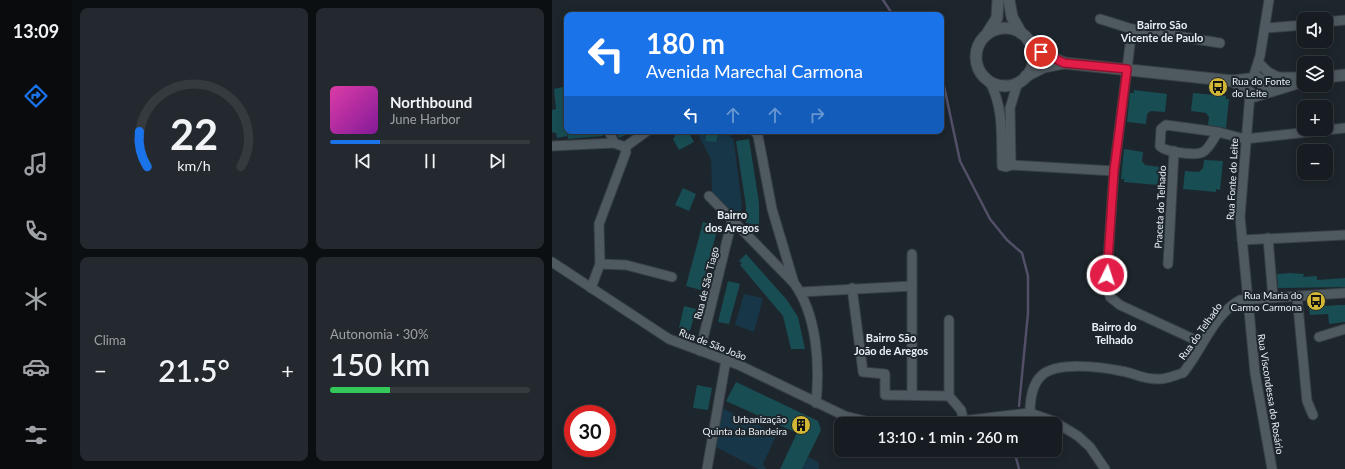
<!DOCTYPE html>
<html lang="pt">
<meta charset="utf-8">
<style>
:root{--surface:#161c21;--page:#23292e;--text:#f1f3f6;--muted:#9ea1a5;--line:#353a3f;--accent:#1a73e8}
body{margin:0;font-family:Lato,sans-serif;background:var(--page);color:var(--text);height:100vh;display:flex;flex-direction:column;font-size:15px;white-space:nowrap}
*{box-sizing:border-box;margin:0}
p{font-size:13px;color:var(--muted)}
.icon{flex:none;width:22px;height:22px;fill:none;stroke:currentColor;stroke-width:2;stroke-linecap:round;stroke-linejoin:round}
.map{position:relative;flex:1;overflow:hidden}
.drawer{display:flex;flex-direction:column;gap:8px;padding:8px;background:#0c0f12;width:480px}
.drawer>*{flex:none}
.hud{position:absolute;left:12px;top:12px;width:380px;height:122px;border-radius:8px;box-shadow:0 2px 10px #0003,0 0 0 1px var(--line);background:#1a73e8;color:#fff;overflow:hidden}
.buttons{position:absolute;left:745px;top:12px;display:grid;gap:8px}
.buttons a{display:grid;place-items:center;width:36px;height:36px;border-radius:8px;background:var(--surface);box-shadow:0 2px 10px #0003,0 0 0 1px var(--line);font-size:20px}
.speed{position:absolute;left:12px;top:405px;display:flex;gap:8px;font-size:20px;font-weight:700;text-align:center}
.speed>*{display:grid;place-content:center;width:52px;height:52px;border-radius:50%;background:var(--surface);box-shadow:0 2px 10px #0003,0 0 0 1px var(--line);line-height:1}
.speed .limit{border:6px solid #d22;background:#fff;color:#111}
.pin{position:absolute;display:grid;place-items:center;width:34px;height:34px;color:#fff;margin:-17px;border:2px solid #fff;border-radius:50%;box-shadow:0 1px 4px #0007}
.me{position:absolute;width:44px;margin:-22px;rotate:4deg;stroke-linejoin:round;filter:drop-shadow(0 0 3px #0008)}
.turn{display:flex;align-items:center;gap:14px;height:84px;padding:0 16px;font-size:18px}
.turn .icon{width:52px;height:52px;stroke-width:2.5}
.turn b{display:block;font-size:28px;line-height:34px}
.lanes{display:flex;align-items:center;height:38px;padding:0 16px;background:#0003;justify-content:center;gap:20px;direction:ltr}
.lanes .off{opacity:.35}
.big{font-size:30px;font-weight:600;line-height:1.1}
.drawer .tile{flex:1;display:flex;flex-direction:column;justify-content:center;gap:6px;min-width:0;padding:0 14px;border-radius:8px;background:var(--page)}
.drawer .dial{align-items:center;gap:0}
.dial svg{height:104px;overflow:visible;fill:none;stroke:var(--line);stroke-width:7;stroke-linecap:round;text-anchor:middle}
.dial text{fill:var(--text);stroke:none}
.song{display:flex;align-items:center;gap:12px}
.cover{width:48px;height:48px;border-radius:6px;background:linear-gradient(135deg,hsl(320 70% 55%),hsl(290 70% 35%))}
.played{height:4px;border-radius:2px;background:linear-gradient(90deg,var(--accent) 25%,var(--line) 25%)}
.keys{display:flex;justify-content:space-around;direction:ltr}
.heat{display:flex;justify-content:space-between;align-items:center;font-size:22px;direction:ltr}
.charge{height:6px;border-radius:3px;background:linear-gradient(90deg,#34c759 30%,var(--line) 0)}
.drawer .tiles{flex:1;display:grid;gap:8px;grid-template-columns:repeat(2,1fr)}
.trip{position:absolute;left:282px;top:417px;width:228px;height:40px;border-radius:8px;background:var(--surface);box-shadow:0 2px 10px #0003,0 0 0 1px var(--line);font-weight:600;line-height:40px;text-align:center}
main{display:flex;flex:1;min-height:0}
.dock{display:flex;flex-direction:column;width:72px;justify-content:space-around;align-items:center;background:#090b0d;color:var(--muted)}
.dock .icon{width:28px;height:28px}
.dock .current{color:var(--accent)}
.dock b{font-size:18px;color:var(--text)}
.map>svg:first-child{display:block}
.green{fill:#173647}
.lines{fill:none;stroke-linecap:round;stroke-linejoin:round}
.stream{stroke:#534f69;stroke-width:2.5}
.building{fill:#184d54}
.minor-casing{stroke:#394045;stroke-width:11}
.tertiary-casing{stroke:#394045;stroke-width:13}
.minor{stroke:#4f5960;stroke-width:9}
.tertiary{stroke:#4f5960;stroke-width:11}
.route-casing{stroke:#92132f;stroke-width:10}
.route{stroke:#e11d48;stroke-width:7}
.labels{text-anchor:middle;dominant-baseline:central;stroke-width:4;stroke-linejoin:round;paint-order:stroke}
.poi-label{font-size:10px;fill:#e9f0f4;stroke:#1d262c;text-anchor:end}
.street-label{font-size:10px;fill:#e9f0f4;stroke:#1d262c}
.neighbourhood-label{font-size:11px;font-weight:bold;fill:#e9f0f4;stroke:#1d262c}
</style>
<main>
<nav class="dock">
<b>13:09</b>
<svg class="icon current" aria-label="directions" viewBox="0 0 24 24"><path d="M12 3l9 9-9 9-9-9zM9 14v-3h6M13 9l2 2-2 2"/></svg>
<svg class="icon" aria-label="music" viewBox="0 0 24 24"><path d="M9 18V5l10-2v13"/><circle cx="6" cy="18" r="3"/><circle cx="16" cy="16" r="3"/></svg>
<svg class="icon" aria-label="phone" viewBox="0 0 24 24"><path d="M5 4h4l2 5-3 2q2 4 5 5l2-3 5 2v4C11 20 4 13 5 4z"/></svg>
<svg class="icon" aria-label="climate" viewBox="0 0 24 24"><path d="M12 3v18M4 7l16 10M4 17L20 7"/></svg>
<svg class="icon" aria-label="car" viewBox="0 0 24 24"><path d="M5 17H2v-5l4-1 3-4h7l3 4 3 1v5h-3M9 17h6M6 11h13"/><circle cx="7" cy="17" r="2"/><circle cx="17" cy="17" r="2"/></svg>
<svg class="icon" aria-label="filters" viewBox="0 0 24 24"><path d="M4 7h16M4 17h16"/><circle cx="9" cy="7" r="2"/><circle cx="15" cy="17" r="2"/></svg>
</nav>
<section class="drawer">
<div class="tiles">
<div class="tile dial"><svg viewBox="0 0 100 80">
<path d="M14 69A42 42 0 1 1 86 69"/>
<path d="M14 69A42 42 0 0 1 8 42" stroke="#1a73e8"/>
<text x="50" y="56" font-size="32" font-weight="700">22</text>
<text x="50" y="72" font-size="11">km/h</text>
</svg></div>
<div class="tile">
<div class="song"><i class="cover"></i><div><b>Northbound</b><p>June Harbor</p></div></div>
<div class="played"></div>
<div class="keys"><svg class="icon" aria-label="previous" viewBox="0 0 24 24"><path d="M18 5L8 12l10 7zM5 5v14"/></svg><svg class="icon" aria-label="pause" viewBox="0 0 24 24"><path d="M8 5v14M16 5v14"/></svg><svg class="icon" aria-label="next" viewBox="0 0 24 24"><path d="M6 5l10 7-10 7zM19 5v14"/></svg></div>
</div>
<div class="tile"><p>Clima</p>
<div class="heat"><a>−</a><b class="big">21.5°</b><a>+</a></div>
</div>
<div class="tile"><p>Autonomia · 30%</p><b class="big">150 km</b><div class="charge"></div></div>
</div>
</section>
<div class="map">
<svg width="793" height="469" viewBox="0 0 793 469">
<rect width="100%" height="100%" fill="#1d262c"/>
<g class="green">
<path d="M144 131H180L178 137 181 138 182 142 190 206 188 216 185 218 160 192 159 159Z"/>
<path d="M192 294 211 298 202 332 183 325Z"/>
<path d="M170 408 225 434 211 464 214 469H206L164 447Z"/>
<path d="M256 457 266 462 267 469H250Z"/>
</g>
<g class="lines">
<g class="stream">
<path d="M331 0 341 15"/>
<path d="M389 85 392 86 408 161 438 219 455 240 470 253 476 276V313L467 406"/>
<path d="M466 424V423"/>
<path d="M462 450 467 469"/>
</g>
</g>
<g class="building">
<path d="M15 86V102H13L15 131H51V136L16 139 15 131V136L5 138 4 133 0 132V110L4 109 2 89Z"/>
<path d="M582 90 615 94 613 112 599 111 595 114 594 124 575 122 578 93H582Z"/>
<path d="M641 93 674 96V99H677L674 128 656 125 657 117 654 113 639 111Z"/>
<path d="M64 131H82L67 138Z"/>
<path d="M120 131H136L142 142 127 150 121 139 123 136Z"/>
<path d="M155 131H167L164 142 153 141Z"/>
<path d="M197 139 207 203V225L194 223V206L184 141Z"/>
<path d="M572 149 591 152 590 161 593 165 608 167 605 185 572 182V179H569Z"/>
<path d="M652 160 671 161 668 190 664 189V192L631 189 633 171 647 172 651 168Z"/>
<path d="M131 188 144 194 137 211 123 205Z"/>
<path d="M151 222 166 227 149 290 134 286Z"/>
<path d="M194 254 235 300 246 317 253 349H239L231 316 188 265 190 263 187 261Z"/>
<path d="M738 273 752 274 751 277 765 276V280L793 278V287L726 288 725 274Z"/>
<path d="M176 281 188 284 177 324 166 322Z"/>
<path d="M788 305H793V322L777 324 776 314 758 315 757 307Z"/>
<path d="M132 306 144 309 138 331 127 328Z"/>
<path d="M184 382 266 421 269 430 250 469H228L245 433 174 401Z"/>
<path d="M145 385 160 388 156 410 141 408Z"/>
</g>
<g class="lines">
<defs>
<g id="minor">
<path d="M548 19 580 29 668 43"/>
<path d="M774 22 793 20"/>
<path d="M714 28 752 25"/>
<path d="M580 29 562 171 555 275 558 297 568 305 650 343"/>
<path d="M708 64 716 72 728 78"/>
<path d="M701 78 708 56 717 0"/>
<path d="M438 82C452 110 449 134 450 166L454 167 459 165 458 108 466 82"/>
<path d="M698 94 688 217 703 373 720 469"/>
<path d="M57 131 62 143 73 147 95 131"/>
<path d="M203 131 206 136 220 209 242 283C265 315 268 364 264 403"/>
<path d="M666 132C662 138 657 149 651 152 644 156 612 152 608 146L609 129 614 125 666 132 693 139 793 128"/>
<path d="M0 146 62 143"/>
<path d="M459 165 562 171"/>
<path d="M157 196 241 282"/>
<path d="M716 238 721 297"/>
<path d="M690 240 793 235"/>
<path d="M0 262 117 339 187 365 293 416 326 424"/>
<path d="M48 264 74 265 120 277"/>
<path d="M616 264 622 151"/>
<path d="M39 288 48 264 47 224 74 152 73 147"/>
<path d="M300 288 311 372 333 374V395L397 396 409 410 412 422"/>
<path d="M249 292 360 286"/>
<path d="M745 296 755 401 761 415"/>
<path d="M397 320V396"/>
<path d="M767 337 793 329"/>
<path d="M148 351 180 220"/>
<path d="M360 395V254"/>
<path d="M478 413C478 401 480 385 489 376 504 361 550 367 569 371 583 373 589 379 605 379 613 380 623 375 631 373 650 350 661 315 688 300L793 293"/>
<path d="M384 424 478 413 501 421 526 436 538 447 553 469"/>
<path d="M155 469 174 360"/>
</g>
<g id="tertiary">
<path d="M457 0 460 17 469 33"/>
<circle cx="453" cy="57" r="29"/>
<path d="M435 34 445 18 446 0"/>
<path d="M476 40 494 55 512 63 681 81 706 78 712 84 711 92"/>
<path d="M474 76 492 67 512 63"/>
<path d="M774 77 793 75"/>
<path d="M681 81 703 96 752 81"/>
<path d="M711 81 728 78H747"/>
</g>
</defs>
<use href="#minor" class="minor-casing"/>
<use href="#tertiary" class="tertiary-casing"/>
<use href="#minor" class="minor"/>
<use href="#tertiary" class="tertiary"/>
</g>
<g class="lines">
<defs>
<path id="route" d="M489 52 512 63 575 69 562 171 555 275"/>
</defs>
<use href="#route" class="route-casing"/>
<use href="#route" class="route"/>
</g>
<defs>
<symbol id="bus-disc" viewBox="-11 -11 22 22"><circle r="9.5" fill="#d2b736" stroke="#1d262c"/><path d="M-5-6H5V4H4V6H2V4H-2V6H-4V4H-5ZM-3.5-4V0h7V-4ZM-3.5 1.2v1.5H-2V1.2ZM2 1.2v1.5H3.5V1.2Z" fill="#111"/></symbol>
<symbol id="building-disc" viewBox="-11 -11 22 22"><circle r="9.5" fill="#d2b736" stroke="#1d262c"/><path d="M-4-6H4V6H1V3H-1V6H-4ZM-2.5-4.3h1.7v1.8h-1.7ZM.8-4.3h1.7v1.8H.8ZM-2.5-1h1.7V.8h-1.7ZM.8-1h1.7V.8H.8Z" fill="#111"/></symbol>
</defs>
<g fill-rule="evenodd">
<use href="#bus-disc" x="655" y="76" width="22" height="22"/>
<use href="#bus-disc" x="753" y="290" width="22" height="22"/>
<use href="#building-disc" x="238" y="414" width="22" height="22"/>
</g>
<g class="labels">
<g class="poi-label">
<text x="680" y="81" text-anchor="start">Rua do Fonte<tspan x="680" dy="12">do Leite</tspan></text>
<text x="750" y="295">Rua Maria do<tspan x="750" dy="12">Carmo Carmona</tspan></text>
<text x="235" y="419">Urbanização<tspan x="235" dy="12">Quinta da Bandeira</tspan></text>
</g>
<g class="street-label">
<text transform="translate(680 179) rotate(-87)">Rua Fonte do Leite</text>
<text transform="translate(608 207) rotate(-87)">Praceta do Telhado</text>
<text transform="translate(154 283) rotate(-76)">Rua de São Tiago</text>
<text transform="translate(648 331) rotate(-55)">Rua do Telhado</text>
<text transform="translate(161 344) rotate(21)">Rua de São João</text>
<text transform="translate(719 394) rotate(81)">Rua Viscondessa do Rosário</text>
</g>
<g class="neighbourhood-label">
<text x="610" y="24">Bairro São<tspan x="610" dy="13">Vicente de Paulo</tspan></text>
<text x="180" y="214">Bairro<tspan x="180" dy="13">dos Aregos</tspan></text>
<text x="562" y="326">Bairro do<tspan x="562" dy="13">Telhado</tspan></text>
<text x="339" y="337">Bairro São<tspan x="339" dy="13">João de Aregos</tspan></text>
</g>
</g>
</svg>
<div class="buttons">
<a><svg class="icon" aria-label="sound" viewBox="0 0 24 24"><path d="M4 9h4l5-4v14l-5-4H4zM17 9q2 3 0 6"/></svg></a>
<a><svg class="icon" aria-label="layers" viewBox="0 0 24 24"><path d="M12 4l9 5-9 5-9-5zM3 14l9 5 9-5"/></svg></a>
<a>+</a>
<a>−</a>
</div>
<div class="speed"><div class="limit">30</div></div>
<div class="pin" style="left:489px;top:52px;background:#d93025"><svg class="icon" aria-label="arrive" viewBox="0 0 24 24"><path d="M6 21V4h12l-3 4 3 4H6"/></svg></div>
<svg class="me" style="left:555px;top:275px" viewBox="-20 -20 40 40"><circle r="17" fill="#e11d48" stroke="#fff" stroke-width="3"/><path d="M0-11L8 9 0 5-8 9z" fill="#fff"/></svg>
<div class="trip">13:10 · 1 min · 260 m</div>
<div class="hud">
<div class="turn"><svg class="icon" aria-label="left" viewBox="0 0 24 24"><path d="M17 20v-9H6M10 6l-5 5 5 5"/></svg><div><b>180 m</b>Avenida Marechal Carmona</div></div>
<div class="lanes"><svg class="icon" aria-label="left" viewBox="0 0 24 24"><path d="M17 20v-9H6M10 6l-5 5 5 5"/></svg><svg class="icon off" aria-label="ahead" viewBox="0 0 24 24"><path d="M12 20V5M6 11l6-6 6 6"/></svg><svg class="icon off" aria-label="ahead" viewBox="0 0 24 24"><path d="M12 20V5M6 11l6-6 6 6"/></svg><svg class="icon off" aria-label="right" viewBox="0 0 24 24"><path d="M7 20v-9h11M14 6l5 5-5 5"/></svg></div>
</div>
</div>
</main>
